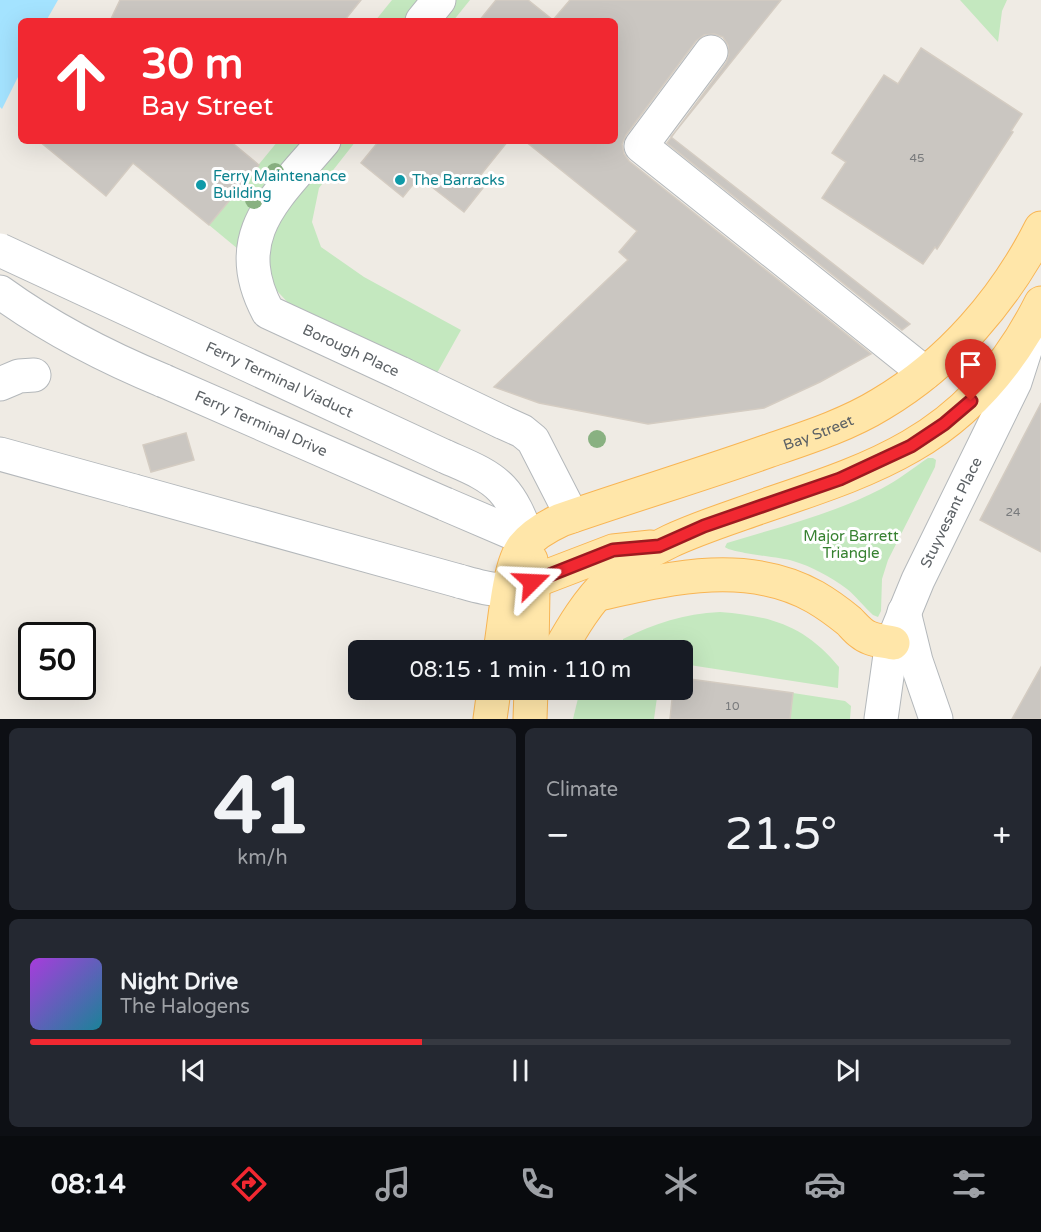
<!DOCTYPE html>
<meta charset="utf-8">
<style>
:root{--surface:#171b24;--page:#242831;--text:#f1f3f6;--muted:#9ea1a6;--line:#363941;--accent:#f12831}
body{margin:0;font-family:"Varela Round",sans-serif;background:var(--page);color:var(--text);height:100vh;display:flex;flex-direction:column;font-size:22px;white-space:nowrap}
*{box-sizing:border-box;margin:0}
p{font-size:20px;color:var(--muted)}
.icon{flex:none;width:33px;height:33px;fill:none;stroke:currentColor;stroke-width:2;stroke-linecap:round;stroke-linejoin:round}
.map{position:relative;height:719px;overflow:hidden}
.sheet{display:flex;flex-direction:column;gap:9px;padding:9px;background:#0d0f14;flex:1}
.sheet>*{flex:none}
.hud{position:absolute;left:18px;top:18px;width:600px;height:126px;border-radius:9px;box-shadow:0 6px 24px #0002;background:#f12831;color:#fff;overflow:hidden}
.speed{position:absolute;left:18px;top:622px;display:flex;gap:12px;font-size:30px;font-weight:700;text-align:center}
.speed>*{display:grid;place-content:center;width:78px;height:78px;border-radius:50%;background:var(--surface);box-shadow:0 6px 24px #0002;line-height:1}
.speed .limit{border:3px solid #111;border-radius:9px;background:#fff;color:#111}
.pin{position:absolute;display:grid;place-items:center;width:51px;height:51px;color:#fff;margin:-62px -26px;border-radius:50% 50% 50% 0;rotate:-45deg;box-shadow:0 0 6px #0007}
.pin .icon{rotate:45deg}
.me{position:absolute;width:66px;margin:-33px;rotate:69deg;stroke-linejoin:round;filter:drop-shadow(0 0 4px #0008)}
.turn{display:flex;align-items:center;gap:21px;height:126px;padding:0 24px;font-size:27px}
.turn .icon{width:78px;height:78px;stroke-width:2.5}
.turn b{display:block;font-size:42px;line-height:51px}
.big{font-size:45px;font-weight:600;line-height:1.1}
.sheet .widget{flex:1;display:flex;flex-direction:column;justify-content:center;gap:9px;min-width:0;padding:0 21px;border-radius:9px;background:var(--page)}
.sheet .dial{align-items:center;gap:0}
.dial b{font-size:78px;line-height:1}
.song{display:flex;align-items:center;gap:18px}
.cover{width:72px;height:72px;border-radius:9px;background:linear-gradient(135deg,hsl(280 70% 55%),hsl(190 70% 35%))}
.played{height:6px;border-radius:3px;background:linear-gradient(90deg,var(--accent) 40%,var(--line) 40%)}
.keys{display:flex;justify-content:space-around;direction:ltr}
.heat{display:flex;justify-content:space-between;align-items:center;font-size:33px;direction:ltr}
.sheet .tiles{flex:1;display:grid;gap:9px;grid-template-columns:1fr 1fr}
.widget:last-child{grid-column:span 2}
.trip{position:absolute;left:348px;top:640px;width:345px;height:60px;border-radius:9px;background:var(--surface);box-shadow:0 6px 24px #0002;font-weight:600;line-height:60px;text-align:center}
.tab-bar{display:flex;height:96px;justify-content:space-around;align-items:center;background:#090b0e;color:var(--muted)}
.tab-bar .icon{width:42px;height:42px}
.tab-bar .current{color:var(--accent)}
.tab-bar b{font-size:27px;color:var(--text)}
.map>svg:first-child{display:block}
.green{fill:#c4e8bf}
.water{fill:#a4e3ff}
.building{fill:#cac6c1;stroke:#d4ccc2;stroke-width:1.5}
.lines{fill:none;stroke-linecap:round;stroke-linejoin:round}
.minor-casing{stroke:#b4b8bb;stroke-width:35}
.major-casing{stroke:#f8b554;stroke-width:35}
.minor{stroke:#fff;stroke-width:33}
.major{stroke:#ffe6a9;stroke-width:33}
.minor-bridge-casing{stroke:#b4b8bb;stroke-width:35;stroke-linecap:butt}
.minor-bridge{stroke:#fff;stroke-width:33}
.tree{fill:#89b181}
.route-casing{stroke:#9d1a20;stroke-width:15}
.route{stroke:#f12831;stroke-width:10}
.culture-dot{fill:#0f9aa8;stroke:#fff;stroke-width:2}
.labels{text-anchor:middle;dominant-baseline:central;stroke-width:6;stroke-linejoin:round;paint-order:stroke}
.number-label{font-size:12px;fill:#787a7c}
.culture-label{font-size:15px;fill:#0d838f;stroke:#fff;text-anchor:start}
.street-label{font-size:15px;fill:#5c6165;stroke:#fff}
.park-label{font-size:15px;fill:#368130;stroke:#fff}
</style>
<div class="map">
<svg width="1041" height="719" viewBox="0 0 1041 719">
<rect width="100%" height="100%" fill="#efebe4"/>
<g class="green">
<path d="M392 0H470L453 21H375Z"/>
<path d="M960 0H1007L1002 11 998 42Z"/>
<path d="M278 141H356L319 188 312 222 321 247 364 277 461 330 437 373 293 308 238 249 209 225Z"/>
<path d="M928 458H933L936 460 935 467 888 560 882 579 881 611 878 617 873 615C864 607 856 596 847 589 831 577 811 566 793 561 780 557 731 553 725 547L727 543C779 527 833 514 881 489 898 480 912 469 928 458Z"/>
<path d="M720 612C772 616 805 626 839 667L838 688 683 664 682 651H623V639C656 623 683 614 720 612Z"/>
<path d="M580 690H658L654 719H573Z"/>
<path d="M793 693 845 701 851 706 850 719H790Z"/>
</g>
<path class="water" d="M0 0H58L46 21H21V71L2 109 0 107Z"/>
<g class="building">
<path d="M120 0H361L344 21H110Z"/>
<path d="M496 0H528L553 20 570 0H781L671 137 910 324 902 330 667 143 726 63 729 55 728 45 723 37 714 34 704 35 696 41 626 135 622 144 624 154 629 161 871 354 820 382 764 408 648 424 539 403 494 387 628 260 619 252 637 231 525 141H615V21H479Z"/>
<path d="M921 48 1022 114 1011 131 1013 132 937 249 935 247 923 264 822 198 846 162 832 153 884 75 898 84Z"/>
<path d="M39 141H230L259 165 209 225 133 163 106 196Z"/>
<path d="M379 141H508L475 182 483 188 464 212 419 177 403 197 361 163Z"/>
<path d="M1041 403V552L980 520Z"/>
<path d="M186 433 194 460 151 472 143 445Z"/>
<path d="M1041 667V719H1012Z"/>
<path d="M682 678 793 693 790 719H670L673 690H682Z"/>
</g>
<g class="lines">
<defs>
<g id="minor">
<path d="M422 21 439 0"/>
<path d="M711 52 641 146 925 373"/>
<path id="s1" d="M324 141C278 196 227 235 268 312L402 374"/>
<path d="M0 292C51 329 106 357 164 381"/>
<path d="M0 384 19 376 34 375"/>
<path d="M502 422 522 431 533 440 572 516"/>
<path d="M0 454 134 491"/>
<path d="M444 456C464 465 487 473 502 489 515 503 522 523 529 540"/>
<path d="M445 504 529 540"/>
<path d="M459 581C491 590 500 594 532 582"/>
<path d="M904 612 916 661 936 719"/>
<path id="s2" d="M881 719 890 655 897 631 918 580 1015 382 1032 329"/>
</g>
<g id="major">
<path d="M531 560 533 590 532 651"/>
<path d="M532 582 613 551 651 547"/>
<path d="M599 594C670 578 747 559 815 597 827 604 838 612 849 621 855 627 861 635 870 638 877 641 885 641 893 643"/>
<path id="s3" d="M500 651C505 624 508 567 523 547 533 534 548 526 561 520 630 496 700 475 768 451 806 438 847 425 881 404 950 363 1005 299 1041 228"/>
<path d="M559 651C573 626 588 601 609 581 646 547 692 531 738 515 796 494 858 477 911 446 970 412 1011 363 1041 303"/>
<path d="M490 719 494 690"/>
<path d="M530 719 531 690"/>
</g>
</defs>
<use href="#minor" class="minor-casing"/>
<use href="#major" class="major-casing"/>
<use href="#minor" class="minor"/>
<use href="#major" class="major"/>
<defs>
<g id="minor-bridge">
<path id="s4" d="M0 250 444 456"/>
<path d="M402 374 502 422"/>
<path id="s5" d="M164 381 445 504"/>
<path d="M134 491 459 581"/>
</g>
</defs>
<use href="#minor-bridge" class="minor-bridge-casing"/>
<use href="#minor-bridge" class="minor-bridge"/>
</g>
<g class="tree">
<circle cx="275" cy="172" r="9"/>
<circle cx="254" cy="200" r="9"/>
<circle cx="597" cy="439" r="9"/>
</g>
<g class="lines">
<defs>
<path id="route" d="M532 582 613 550 659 546 704 526 840 479 911 446 944 424 971 401"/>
</defs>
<use href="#route" class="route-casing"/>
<use href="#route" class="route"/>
</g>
<g class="culture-dot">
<circle cx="400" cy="180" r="6"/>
<circle cx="201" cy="185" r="6"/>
</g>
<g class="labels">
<g class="number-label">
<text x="917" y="158">45</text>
<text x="1013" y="512">24</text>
<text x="732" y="706">10</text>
</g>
<g class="culture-label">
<text x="213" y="176">Ferry Maintenance<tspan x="213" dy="17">Building</tspan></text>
<text x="412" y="180">The Barracks</text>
</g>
<g class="street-label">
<text stroke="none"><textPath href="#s1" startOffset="288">Borough Place</textPath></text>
<text stroke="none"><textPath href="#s4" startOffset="308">Ferry Terminal Viaduct</textPath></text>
<text stroke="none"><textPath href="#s5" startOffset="106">Ferry Terminal Drive</textPath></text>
<text stroke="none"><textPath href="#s3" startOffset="426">Bay Street</textPath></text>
<text stroke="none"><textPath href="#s2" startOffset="220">Stuyvesant Place</textPath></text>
</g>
<g class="park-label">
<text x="851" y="536">Major Barrett<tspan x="851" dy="17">Triangle</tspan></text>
</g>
</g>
</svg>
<div class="speed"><div class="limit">50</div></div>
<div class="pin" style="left:971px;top:401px;background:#d93025"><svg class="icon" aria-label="arrive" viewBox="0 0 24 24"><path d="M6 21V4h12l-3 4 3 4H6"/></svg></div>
<svg class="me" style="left:532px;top:582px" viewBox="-20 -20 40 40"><path d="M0-17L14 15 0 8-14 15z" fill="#f12831" stroke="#fff" stroke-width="4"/></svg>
<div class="trip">08:15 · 1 min · 110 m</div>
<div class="hud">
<div class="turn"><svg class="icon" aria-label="ahead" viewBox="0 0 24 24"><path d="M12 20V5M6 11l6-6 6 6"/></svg><div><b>30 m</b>Bay Street</div></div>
</div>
</div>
<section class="sheet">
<div class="tiles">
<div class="widget dial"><b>41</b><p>km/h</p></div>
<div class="widget"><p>Climate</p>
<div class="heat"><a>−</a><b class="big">21.5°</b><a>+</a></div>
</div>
<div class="widget">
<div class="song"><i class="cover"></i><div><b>Night Drive</b><p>The Halogens</p></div></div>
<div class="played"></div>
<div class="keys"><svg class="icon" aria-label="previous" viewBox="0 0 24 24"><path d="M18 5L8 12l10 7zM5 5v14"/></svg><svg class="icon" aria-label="pause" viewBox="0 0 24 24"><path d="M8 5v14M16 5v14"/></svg><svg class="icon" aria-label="next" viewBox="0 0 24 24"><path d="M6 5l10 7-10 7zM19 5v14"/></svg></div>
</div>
</div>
</section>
<nav class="tab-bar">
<b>08:14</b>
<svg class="icon current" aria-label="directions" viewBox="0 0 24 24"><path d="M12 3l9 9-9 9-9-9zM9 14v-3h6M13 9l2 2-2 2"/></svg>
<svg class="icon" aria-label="music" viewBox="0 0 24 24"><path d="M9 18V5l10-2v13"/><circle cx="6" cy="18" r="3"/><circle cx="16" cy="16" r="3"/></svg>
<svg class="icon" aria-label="phone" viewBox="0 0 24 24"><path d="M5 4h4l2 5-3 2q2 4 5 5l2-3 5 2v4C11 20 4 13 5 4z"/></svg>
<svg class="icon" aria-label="climate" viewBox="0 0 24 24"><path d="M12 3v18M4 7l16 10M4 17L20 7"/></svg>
<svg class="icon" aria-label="car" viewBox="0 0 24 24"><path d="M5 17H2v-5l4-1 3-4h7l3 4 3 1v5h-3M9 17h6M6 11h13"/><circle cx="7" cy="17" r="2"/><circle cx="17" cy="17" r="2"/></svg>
<svg class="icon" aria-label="filters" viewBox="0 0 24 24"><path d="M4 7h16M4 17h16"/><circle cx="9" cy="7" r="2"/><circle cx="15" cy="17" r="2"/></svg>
</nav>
